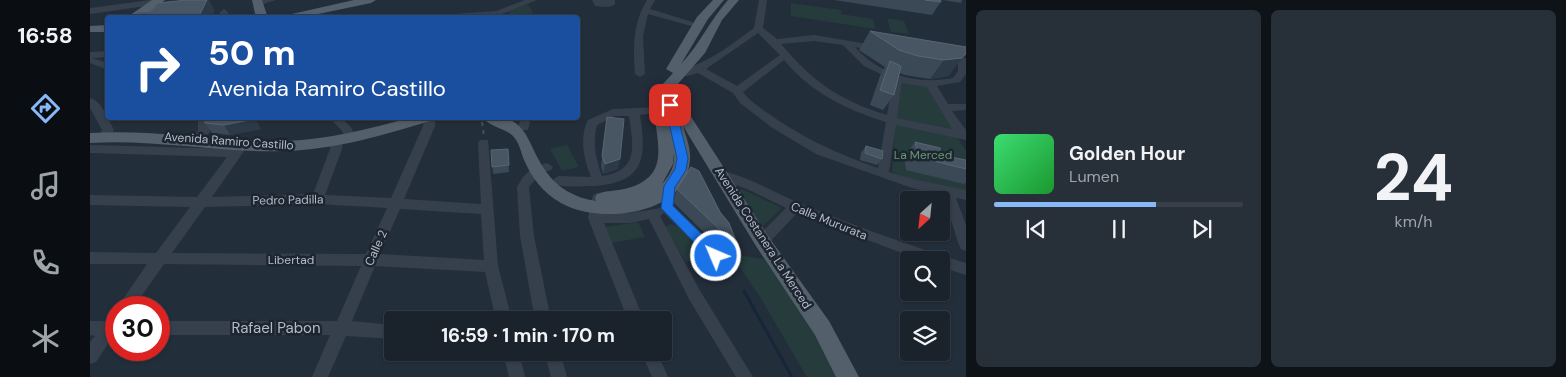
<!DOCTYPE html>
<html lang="es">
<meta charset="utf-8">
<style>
:root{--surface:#1a222c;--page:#272f38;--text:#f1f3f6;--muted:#9fa4a9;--line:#383f48;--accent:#87b8f7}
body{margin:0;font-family:"DM Sans",sans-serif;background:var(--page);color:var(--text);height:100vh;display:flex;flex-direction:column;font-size:19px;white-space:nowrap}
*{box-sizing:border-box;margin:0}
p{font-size:16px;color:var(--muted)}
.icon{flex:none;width:28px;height:28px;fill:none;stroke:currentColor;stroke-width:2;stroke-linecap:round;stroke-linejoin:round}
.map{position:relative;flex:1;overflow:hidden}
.panel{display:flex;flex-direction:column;gap:10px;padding:10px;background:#0e1318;width:600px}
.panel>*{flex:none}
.guide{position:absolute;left:15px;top:15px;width:475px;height:105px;border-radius:5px;box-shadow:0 1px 4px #0004,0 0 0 1px var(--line);background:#1a4fa0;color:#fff;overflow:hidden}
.needle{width:32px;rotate:207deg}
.tools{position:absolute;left:810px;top:191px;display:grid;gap:10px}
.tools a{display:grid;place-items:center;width:50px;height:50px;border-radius:5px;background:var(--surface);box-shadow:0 1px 4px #0004,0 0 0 1px var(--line);font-size:25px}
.speed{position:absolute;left:15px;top:296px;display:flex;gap:10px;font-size:25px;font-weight:700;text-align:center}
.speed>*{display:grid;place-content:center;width:65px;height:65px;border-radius:50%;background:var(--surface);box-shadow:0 1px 4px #0004,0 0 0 1px var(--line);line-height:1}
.speed .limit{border:8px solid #d22;background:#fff;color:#111}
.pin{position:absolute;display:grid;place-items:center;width:42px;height:42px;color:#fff;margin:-21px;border-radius:10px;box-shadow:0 2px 8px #0006}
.me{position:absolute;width:55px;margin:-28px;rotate:315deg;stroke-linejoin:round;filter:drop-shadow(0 0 4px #0008)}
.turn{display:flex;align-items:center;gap:18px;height:105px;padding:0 20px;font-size:22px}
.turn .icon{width:65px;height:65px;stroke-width:2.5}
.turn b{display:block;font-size:35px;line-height:42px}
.panel .widget{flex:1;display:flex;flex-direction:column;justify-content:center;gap:8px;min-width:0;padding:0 18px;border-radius:8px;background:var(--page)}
.panel .dial{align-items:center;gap:0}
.dial b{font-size:65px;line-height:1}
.song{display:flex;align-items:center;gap:15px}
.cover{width:60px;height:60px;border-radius:8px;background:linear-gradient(135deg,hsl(140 70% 55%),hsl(130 70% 35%))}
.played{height:5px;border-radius:2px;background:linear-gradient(90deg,var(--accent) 65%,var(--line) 65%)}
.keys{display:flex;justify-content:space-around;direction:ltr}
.panel .tiles{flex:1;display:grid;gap:10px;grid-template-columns:repeat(2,1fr)}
.trip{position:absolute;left:294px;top:311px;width:288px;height:50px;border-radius:5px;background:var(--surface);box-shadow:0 1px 4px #0004,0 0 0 1px var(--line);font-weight:700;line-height:50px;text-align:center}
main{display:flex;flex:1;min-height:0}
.tab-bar{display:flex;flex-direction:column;width:90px;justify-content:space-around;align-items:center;background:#0a0e12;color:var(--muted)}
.tab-bar .icon{width:35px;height:35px}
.tab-bar .current{color:var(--accent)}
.tab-bar b{font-size:22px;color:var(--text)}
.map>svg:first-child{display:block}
.green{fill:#253b3c}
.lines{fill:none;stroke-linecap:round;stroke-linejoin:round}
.stream{stroke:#162639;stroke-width:3}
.path{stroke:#3d5455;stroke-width:2;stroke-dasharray:4 4;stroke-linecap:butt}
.minor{fill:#36404c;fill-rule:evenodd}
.major{fill:#545f6c;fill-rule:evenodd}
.wall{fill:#3b4957}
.shaded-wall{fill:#2c3947}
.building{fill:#485563;stroke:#586573}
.route{fill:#1a73e8;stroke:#114b97}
.labels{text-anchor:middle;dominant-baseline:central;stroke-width:5;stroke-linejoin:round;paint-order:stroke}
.street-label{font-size:12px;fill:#b2bbc7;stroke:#1c2530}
.park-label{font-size:12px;fill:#699872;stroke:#1c2530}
.near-street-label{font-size:15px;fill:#b2bbc7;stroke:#1c2530}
</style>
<main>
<nav class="tab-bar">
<b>16:58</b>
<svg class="icon current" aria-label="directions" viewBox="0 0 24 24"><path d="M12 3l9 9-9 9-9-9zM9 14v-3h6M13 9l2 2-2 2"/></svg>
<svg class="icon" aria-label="music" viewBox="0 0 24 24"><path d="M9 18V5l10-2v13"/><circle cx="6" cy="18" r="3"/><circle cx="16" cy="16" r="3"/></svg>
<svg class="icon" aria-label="phone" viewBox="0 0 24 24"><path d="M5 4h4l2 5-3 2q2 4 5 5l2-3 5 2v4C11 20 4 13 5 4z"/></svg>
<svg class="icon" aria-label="climate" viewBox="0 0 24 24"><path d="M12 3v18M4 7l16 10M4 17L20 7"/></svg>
</nav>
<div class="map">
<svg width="876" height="377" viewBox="0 0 876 377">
<rect width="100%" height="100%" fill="#232e3b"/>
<g class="green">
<path d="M701 3 751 10V14L783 19 785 29 701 16Z"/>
<path d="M438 4 445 17H421L418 11Z"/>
<path d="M797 18 814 21 819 34 801 32Z"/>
<path d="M813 81 837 86 863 129 806 118Z"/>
<path d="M805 122 866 135 876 151V191L822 180 802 172Z"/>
<path d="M477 145 489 167 472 171 460 149Z"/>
<path d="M645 186 692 208 672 227Z"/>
<path d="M548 222 555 237 521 243 515 227Z"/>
<path d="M581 224 589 227 617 255 596 262 575 227Z"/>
<path d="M641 254 673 259 712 306 752 377H717L670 297Z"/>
</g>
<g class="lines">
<path class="stream" d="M654 291 702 377"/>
<path class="path" d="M392 122 394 136"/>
<g class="minor">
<path d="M60 0 68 2 64 5 0 14V8Z"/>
<path d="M169 0H186L167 6 163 3Z"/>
<path d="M435 0H447L407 16 345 18 349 15 406 11Z"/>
<path d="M502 0H525V4C521 8 511 7 505 6Z"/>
<path d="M557 0H565L560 9 612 25 608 28 558 14 553 36 555 74 550 77 545 74C543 47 543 23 557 0Z"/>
<path d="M669 0H677L673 28 687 39 724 35 790 46V50L787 51 765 47C789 75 828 85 863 78L868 71V63L851 60 849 58 854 55 876 58V74L870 82 847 86 858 104H876V110L862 111 876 130V140L806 125 799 172 827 180 876 190V200L866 198 876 225V251L871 249 869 245 853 195 822 188 726 154 681 127 650 103 643 93 608 73 597 76H584V72C617 64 638 47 664 28ZM668 33 690 55 647 86 616 69ZM724 41 753 45 774 66 803 80 797 115C749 100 723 82 691 44ZM694 60C720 92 757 110 796 122L788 168C747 154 711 137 676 112 668 106 659 100 653 92ZM812 83 837 87 862 129 807 118Z"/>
<path d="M134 9 138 12 137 18H129L130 12Z"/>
<path d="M18 51V57L2 58 18 63V70L0 63V52Z"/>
<path d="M0 98C12 101 18 119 24 130L18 140 14 141 8 137 12 130 0 108Z"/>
<path d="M571 107 576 110 575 112 550 115C557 159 554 183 503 186 491 186 476 188 465 184L463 181 465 178 469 176 501 177C494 159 489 138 498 120L523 109ZM525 116H539C543 144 550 171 512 176 506 159 502 143 507 125Z"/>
<path d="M108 118H118L120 132 111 142 107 143 101 139 108 131Z"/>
<path d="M240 118H251L261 127 265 136 263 139H255L252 131Z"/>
<path d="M335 118H345V126L314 199 391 204 388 143 390 140H398L408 266 422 320H406L395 272 285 266 262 321 302 325V339L256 336 238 377H222L240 335H69V321H247L271 266 74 264 43 308H27L57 264H0V252L66 253 100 207 0 205V195L107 197 137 157 0 153V145L143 149 149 141 153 140 159 144 122 197 223 194 240 149 241 140 247 136 253 140 252 149 235 195 301 198 333 126ZM227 204 297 208 276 254 82 253 115 207ZM310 209 391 214 394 260 290 254Z"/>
<path d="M431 118H441L438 130H430L428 127Z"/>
<path d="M457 163 463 167 461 170 451 173 439 187 444 236 461 320H445L430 236 427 187 433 177 443 167Z"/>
<path d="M633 171C662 178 686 194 714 205 767 227 821 246 876 263V275L851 267V260H830L707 213 677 245 672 247 667 245 665 241 667 237 696 208 657 189 629 179 627 176Z"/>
<path d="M507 193 511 195 513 198 512 213H540L571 208 572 204H582L643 264 645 268 643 272 638 274 633 272 574 213 570 216 609 289 663 377H646L599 299 559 219 540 223H514L554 320H538L498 218 503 195Z"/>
<path d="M26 312V336H23L6 362 0 364V342L5 336 0 335V321H15L21 314Z"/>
<path d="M413 352H429L435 377H419Z"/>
<path d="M454 352H470L477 377H461Z"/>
<path d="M551 352H567L578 377H562Z"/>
</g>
<g class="major">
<path d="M62 0H75L50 18H36Z"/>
<path d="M162 0H172L178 18H166Z"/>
<path d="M264 0H286L281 3 209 18H184Z"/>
<path d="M623 0H634L618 19 591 64C610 44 620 20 638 0H649L632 20 615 53 586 86V102L598 112 678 236 739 321 769 377H746L725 335 666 246 593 126C596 137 601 148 600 160 597 216 509 225 471 203 453 193 442 178 434 160 431 152 429 142 423 136 415 128 399 127 394 118 438 112 436 143 455 170 467 188 485 198 506 201L505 198 507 194C517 190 528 191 538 188 583 175 565 140 564 106L566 103 572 102V85L583 73 576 69 607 17ZM584 153C585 166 581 174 572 184L583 164Z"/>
<path d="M18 25V32H0V26Z"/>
<path d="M320 118H342L340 121C293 135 244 150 194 151 129 153 65 139 0 143V133C65 129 129 142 193 141 236 140 279 129 320 118Z"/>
</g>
</g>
<g class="wall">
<path d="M744 0H852L842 15Z"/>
<path d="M853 0H872L871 3Z"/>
<path d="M780 31 876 47 862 71 858 76 840 79 815 75 810 73 804 95 793 110 780 105 790 76 795 67 769 50Z"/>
<path d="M517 117 528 169 513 174 511 166Z"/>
<path d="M115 123 171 129 140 135 122 133Z"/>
<path d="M825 142 851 155 876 160V182L874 184 816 170 814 156Z"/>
<path d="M776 146 792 159 787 165 770 160 771 153Z"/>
<path d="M418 149 419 172 403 174 401 150Z"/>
<path d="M587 189 630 212 649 248 642 260 583 202Z"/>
</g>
<g class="shaded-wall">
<path d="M117 0H119L125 11 121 18H108Z"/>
<path d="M876 54 858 76 840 79 854 60Z"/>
<path d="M165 118 171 129 140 135 134 125Z"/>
<path d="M530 159 528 169 513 174 515 164Z"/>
</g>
<g class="building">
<path d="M97 0H117L108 18H43L47 12 61 11 67 3Z"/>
<path d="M835 0H850L851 2Z"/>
<path d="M780 31 876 47V54L872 58 854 60 828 56 809 50Z"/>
<path d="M800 61 811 66 804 95 790 90Z"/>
<path d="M517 117 534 119 530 159 515 164 512 156Z"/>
<path d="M115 118H164L165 119 134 125 115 123Z"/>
<path d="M825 142 850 148 851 155 876 160V169L828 157Z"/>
<path d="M776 146 793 151 792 159 775 153Z"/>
<path d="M418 149 419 165 402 167 401 150Z"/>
<path d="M601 167 609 171 630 212 639 223 649 248 587 189Z"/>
</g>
<path class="route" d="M580 102 585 105 598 158 596 170 585 187 583 206 630 252 632 256 626 261 621 260 571 208 574 186 585 169 587 158 575 105Z"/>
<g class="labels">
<g class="street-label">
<text transform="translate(139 141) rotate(4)">Avenida Ramiro Castillo</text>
<text transform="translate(198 200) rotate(-1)">Pedro Padilla</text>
<text transform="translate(739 221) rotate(22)">Calle Mururata</text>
<text transform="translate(673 238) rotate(57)">Avenida Costanera La Merced</text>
<text transform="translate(286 248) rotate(-66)">Calle 2</text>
<text x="201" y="260">Libertad</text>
</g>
<g class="park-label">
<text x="833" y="155">La Merced</text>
</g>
<g class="near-street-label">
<text x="186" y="328">Rafael Pabon</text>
</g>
</g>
</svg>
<div class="tools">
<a><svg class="needle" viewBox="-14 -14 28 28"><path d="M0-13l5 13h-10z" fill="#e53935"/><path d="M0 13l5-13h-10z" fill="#9fa4a9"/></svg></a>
<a><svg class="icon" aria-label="search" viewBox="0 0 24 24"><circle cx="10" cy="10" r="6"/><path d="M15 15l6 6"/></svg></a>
<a><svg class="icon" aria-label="layers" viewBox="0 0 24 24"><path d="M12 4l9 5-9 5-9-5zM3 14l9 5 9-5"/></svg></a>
</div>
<div class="speed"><div class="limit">30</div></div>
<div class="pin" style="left:580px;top:105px;background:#d93025"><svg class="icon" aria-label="arrive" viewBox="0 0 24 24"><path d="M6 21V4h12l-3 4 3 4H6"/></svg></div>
<svg class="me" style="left:626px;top:256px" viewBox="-20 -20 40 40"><circle r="17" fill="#1a73e8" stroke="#fff" stroke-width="3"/><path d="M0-11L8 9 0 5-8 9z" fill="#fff"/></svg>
<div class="trip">16:59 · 1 min · 170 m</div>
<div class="guide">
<div class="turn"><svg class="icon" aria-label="right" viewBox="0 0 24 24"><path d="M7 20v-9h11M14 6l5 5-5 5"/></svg><div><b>50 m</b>Avenida Ramiro Castillo</div></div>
</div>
</div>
<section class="panel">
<div class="tiles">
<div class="widget">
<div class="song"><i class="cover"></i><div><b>Golden Hour</b><p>Lumen</p></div></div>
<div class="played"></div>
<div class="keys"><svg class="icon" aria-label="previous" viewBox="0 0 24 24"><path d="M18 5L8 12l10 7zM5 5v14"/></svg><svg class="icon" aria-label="pause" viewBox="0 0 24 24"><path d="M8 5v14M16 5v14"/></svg><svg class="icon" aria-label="next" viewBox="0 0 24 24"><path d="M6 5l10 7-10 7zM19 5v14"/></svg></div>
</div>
<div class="widget dial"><b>24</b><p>km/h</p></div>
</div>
</section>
</main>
